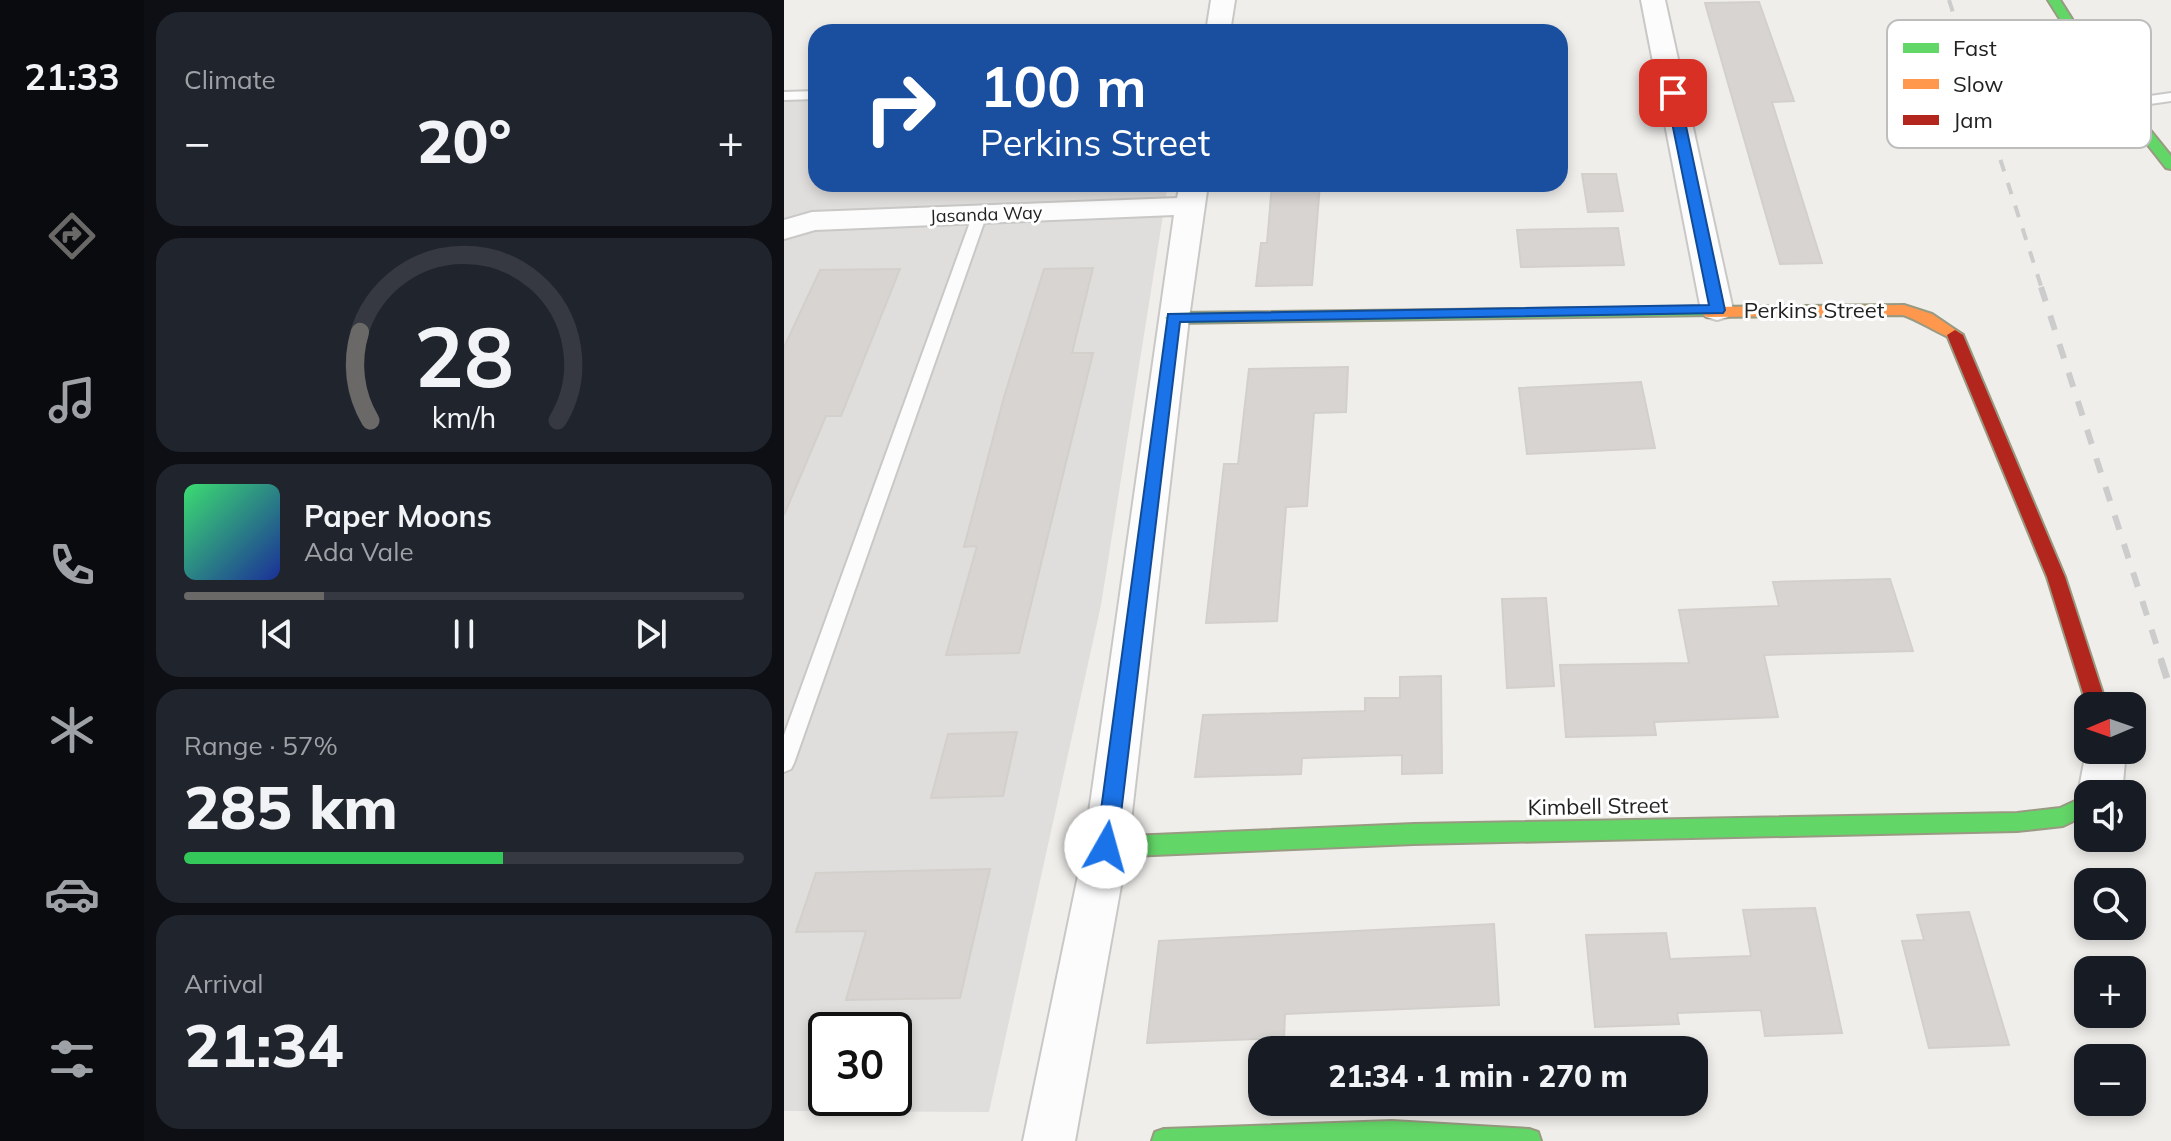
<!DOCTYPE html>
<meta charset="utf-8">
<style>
:root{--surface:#171b24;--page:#20242c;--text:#f1f3f6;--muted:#9ea1a6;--line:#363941;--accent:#6a6968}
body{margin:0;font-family:Mulish,sans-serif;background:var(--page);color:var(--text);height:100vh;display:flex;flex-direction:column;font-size:30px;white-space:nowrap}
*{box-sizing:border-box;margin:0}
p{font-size:26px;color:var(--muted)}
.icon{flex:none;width:44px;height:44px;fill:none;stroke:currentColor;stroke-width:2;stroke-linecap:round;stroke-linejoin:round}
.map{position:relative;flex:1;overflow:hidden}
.panel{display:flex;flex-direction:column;gap:12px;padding:12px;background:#0d0f14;width:640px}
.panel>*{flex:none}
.hud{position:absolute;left:24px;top:24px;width:760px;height:168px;border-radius:24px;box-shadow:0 4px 12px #0003;background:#1a4fa0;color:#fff;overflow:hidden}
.needle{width:52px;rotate:268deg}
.buttons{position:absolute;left:1290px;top:692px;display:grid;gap:16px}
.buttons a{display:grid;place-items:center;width:72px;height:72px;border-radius:16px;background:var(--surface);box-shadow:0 4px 12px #0003;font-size:40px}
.speed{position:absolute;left:24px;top:1012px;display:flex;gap:16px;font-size:40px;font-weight:700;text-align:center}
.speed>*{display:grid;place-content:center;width:104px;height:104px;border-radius:50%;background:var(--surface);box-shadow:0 4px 12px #0003;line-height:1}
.speed .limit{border:4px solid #111;border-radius:12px;background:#fff;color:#111}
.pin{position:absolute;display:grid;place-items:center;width:68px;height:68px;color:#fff;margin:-34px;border-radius:16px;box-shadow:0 4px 12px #0006}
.me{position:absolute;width:88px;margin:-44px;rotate:7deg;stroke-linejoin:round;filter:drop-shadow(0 0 6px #0008)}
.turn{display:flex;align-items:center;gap:28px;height:168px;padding:0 40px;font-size:36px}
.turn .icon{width:104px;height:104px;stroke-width:2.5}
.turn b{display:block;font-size:56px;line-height:68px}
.big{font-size:60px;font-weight:800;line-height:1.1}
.panel .tile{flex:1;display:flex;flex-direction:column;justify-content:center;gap:12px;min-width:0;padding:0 28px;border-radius:24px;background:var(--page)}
.panel .dial{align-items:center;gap:0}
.dial svg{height:208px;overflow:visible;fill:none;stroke:var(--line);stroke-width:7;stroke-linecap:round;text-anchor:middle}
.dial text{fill:var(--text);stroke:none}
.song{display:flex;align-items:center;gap:24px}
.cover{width:96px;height:96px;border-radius:12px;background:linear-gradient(135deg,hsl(140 70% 55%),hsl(230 70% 35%))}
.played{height:8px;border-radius:4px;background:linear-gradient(90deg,var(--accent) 25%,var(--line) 25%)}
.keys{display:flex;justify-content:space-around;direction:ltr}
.heat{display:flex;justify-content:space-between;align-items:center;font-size:44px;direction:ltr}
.charge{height:12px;border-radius:6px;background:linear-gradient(90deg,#34c759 57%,var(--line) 0)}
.trip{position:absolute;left:464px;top:1036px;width:460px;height:80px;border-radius:24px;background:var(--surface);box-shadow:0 4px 12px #0003;font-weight:800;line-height:80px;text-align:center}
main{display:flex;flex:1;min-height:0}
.menu{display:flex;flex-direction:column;width:144px;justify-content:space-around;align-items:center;background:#090b0e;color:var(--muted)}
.menu .icon{width:56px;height:56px}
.menu .on{color:var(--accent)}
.menu b{font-size:36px;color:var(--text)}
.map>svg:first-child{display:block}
.residential{fill:#dfdedc;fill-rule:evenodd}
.building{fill:#d7d4d2;stroke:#d3d0cc;stroke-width:2}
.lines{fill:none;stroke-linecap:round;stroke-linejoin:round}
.lane-casing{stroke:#c9c8c7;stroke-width:4}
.street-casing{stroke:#c9c8c7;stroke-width:4}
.fast-casing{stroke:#999a82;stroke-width:4}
.slow-casing{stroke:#999a82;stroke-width:4}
.jam-casing{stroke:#999a82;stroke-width:4}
.lane{fill:#fdfcfc;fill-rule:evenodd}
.street{fill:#fdfcfc;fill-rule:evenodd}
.fast{fill:#63d668;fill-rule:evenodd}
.slow{fill:#ff974d;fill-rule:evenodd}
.jam{fill:#b3261e;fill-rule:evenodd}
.rail-far2{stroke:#ccc;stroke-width:4;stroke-dasharray:12 12;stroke-linecap:butt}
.rail-far1{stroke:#ccc;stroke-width:6;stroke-dasharray:15 15;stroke-linecap:butt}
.rail{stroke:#ccc;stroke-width:7;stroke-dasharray:19 19;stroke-linecap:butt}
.route{fill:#1a73e8;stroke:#114b97;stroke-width:2}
.labels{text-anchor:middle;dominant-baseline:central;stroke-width:6;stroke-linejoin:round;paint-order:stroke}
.far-street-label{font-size:18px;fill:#222;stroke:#fff}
.street-label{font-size:22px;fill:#222;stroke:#fff}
.key{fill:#fff;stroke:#bdbdbd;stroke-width:2}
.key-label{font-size:22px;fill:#222}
</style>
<main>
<nav class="menu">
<b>21:33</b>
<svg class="icon on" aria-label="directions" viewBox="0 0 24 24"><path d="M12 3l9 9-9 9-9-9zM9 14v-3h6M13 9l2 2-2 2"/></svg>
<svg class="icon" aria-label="music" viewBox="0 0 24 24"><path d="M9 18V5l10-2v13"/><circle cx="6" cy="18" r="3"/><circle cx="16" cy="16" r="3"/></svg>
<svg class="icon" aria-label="phone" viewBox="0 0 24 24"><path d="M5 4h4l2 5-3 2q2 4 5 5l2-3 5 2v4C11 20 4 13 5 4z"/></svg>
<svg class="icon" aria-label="climate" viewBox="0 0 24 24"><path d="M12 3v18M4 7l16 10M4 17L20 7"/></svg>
<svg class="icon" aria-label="car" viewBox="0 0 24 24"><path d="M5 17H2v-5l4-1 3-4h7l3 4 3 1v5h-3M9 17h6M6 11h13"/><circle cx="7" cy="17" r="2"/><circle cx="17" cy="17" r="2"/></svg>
<svg class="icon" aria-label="filters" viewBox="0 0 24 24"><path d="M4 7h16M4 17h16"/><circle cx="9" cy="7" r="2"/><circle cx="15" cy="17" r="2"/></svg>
</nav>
<section class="panel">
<div class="tile"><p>Climate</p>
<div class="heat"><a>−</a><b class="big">20°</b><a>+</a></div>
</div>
<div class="tile dial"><svg viewBox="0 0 100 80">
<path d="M14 69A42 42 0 1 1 86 69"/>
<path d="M14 69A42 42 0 0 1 10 35" stroke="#6a6968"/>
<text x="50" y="56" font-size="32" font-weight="700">28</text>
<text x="50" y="72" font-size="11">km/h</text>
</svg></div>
<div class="tile">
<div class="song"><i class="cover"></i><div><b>Paper Moons</b><p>Ada Vale</p></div></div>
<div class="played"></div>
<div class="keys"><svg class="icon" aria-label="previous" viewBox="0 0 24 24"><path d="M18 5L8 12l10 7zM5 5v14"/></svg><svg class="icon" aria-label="pause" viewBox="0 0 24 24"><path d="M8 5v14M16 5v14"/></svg><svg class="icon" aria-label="next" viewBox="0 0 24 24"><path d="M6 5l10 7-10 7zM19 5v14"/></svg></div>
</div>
<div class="tile"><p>Range · 57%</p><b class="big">285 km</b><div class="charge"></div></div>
<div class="tile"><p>Arrival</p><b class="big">21:34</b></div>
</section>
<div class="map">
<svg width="1387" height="1141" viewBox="0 0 1387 1141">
<rect width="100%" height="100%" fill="#f0eeeb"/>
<path class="residential" d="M0 99H32V184H384L317 605 205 1112 0 1111ZM42 1030H110V1098H42Z"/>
<g class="building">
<path d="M975 2 1010 101 988 102 1038 263 996 264 921 3Z"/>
<path d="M798 174H832L839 211 804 212Z"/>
<path d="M488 184H536L528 285 472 286 477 243H483Z"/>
<path d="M834 228 840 265 737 267 733 230Z"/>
<path d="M309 268 288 353H309L235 653 162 655 193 546 180 547 220 397 260 269Z"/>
<path d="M116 269 57 416H42L0 515V347L36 270Z"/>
<path d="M564 367 562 412 530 413 523 506 502 507 493 621 422 623 440 464H454L465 369Z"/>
<path d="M857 382 871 448 743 454 735 388Z"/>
<path d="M1106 579 1129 651 980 655 994 717 870 722 872 735 782 737 776 665 905 663 895 610 995 606 989 582Z"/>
<path d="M762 598 770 686 723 688 718 599Z"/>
<path d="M657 676 658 773 618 774V755L518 758 517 774 411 777 419 715 581 711V698H616V677Z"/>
<path d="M233 732 219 796 147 798 164 734Z"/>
<path d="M206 869 176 998 62 1000 82 931 12 932 32 873Z"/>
<path d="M1031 908 1058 1033 981 1036 977 1010 893 1013 895 1024 811 1027 802 935 882 933 886 959 967 956 959 910Z"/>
<path d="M1185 912 1225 1045 1145 1048 1118 941 1140 940 1133 915Z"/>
<path d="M710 924 715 1005 501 1014 500 1038 363 1043 375 941Z"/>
</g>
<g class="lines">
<defs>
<g id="lane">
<path d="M32 91V99L0 100V92Z"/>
<path d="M1387 93V101L1338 108 1332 104 1338 100Z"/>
<path d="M196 210 203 214 10 763 7 769 0 772V735L189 214Z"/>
</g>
<g id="street">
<path d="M427 0H451L446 32H422Z"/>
<path d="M857 0H881L949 310 944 317 933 320 922 317 917 310Z"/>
<path d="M396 184H424L405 318 344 847 291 1141H239L300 847 390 215 31 230 0 239V220L28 212 393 198Z"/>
<path d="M1304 741V750H1342L1338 794H1304V809L1294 794Z"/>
</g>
<g id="fast">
<path d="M1264 0H1276L1329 84 1387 156V169L1382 168 1320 89Z"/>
<path d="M923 307 931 312 928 315 389 323 381 318 389 313Z"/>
<path d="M1304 795V814L1279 826 1233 831 630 844 322 857 315 854 311 847 315 840 322 837 630 824 1233 813 1276 808Z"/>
<path d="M608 1121 745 1129 754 1132 757 1141H368L371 1132 380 1129Z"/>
</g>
<path id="slow" d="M1120 305 1148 314 1179 335 1176 339C1164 341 1136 320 1119 315L923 317 915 312 923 307Z"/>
<path id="jam" d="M1171 330 1179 335 1281 577 1323 706H1303L1263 577 1163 335Z"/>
</defs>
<use href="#lane" class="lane-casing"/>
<use href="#street" class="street-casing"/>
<use href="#fast" class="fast-casing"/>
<use href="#slow" class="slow-casing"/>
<use href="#jam" class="jam-casing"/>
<use href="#lane" class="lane"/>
<use href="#street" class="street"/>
<use href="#fast" class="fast"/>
<use href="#slow" class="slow"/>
<use href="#jam" class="jam"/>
<path class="rail-far2" d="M1165 0 1258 289"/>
<path class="rail-far1" d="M1257 287 1378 662"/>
<path class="rail" d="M1377 660 1387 691"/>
</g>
<path class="route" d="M889 89 895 93 941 310 939 313 396 322 333 847 330 854 322 857 315 854 312 847 384 314 925 305 882 93Z"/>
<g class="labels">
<g class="far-street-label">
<text transform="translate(202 214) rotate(-2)">Jasanda Way</text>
</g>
<g class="street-label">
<text x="1030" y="310">Perkins Street</text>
<text transform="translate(814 806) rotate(-1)">Kimbell Street</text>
</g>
</g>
<rect x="1103" y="20" width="264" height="128" rx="12" class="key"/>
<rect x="1119" y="43" width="36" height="10" fill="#63d668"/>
<rect x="1119" y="79" width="36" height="10" fill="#ff974d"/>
<rect x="1119" y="115" width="36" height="10" fill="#b3261e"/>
<g class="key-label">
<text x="1169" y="56">Fast</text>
<text x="1169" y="92">Slow</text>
<text x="1169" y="128">Jam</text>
</g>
</svg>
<div class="buttons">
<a><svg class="needle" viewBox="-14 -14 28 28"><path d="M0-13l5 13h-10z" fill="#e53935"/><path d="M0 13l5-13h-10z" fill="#9ea1a6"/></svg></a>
<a><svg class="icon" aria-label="sound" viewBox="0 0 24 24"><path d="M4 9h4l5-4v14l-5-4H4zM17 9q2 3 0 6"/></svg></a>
<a><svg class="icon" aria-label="search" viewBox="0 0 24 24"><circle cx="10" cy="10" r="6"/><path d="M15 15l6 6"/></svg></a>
<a>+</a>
<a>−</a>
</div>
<div class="speed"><div class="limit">30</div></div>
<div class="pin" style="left:889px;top:93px;background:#d93025"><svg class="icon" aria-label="arrive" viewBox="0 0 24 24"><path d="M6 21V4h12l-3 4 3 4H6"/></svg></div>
<svg class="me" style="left:322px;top:847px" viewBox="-20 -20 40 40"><circle r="19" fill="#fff"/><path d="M0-13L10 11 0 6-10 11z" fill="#1a73e8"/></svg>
<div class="trip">21:34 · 1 min · 270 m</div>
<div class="hud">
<div class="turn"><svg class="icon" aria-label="right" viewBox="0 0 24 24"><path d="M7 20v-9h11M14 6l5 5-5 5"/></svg><div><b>100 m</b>Perkins Street</div></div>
</div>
</div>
</main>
